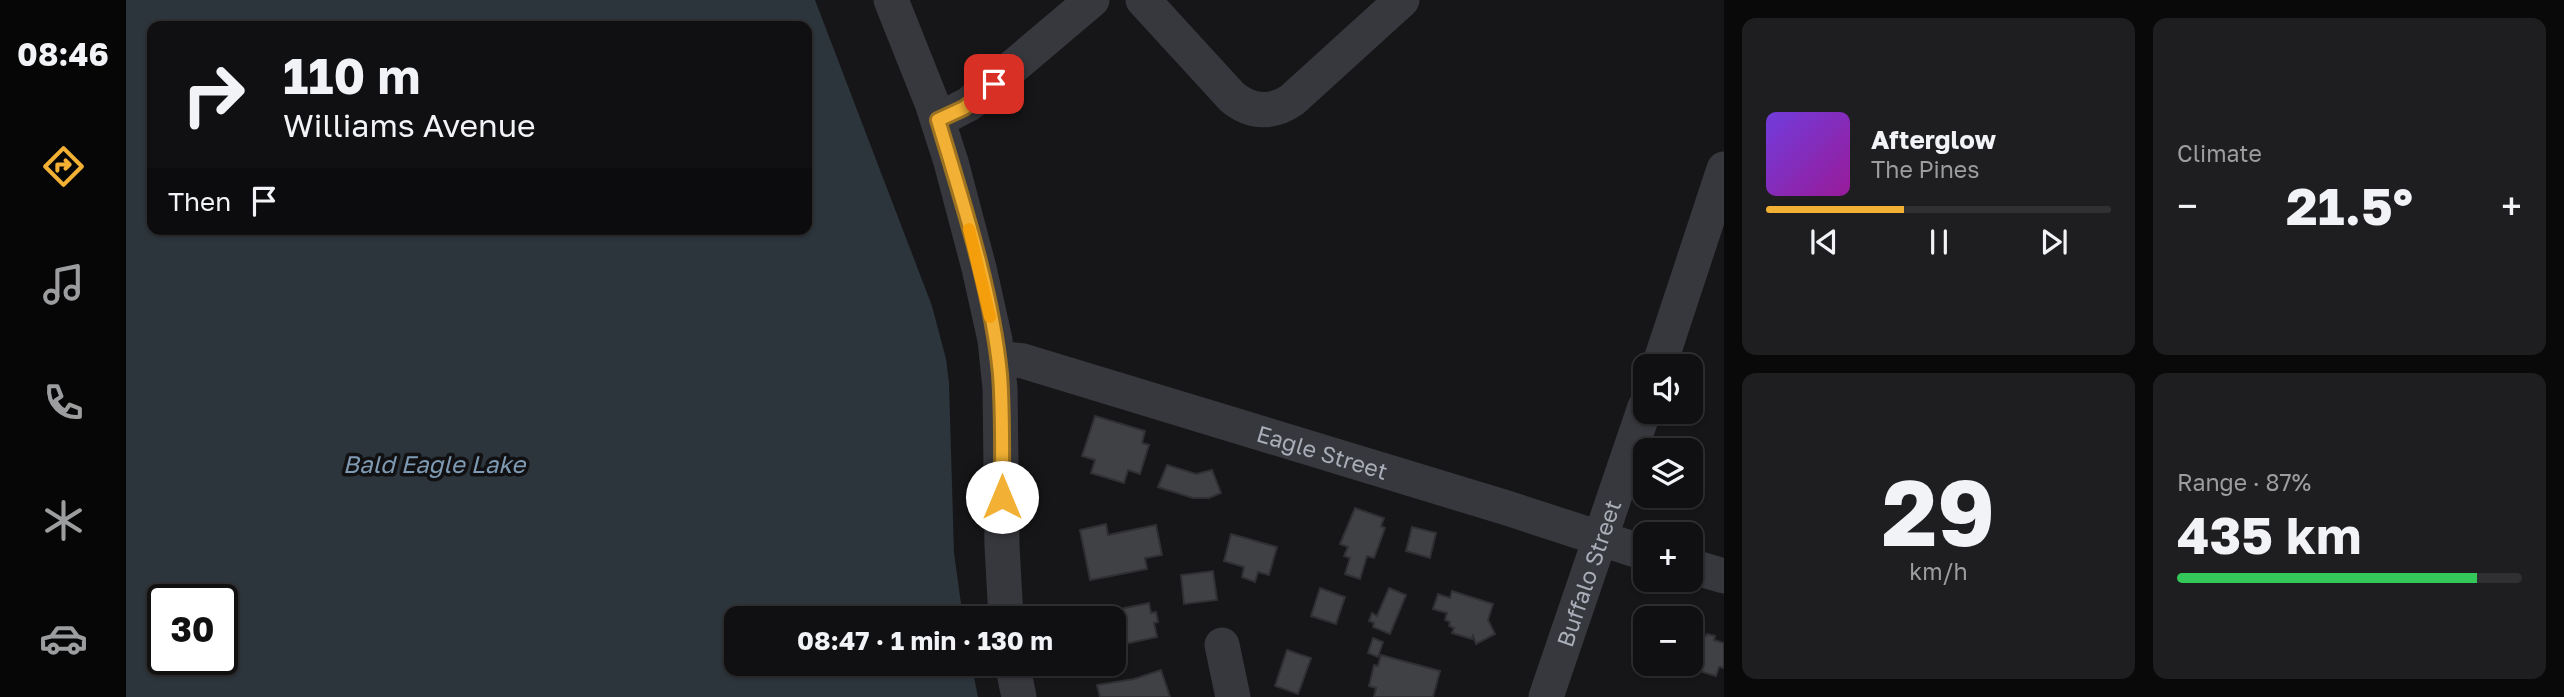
<!DOCTYPE html>
<meta charset="utf-8">
<style>
:root{--surface:#101012;--page:#1e1e20;--text:#f1f3f6;--muted:#9c9d9f;--line:#303032;--accent:#f2b134}
body{margin:0;font-family:"Golos Text",sans-serif;background:var(--page);color:var(--text);height:100vh;display:flex;flex-direction:column;font-size:26px;white-space:nowrap}
*{box-sizing:border-box;margin:0}
p{font-size:23px;color:var(--muted)}
.icon{flex:none;width:38px;height:38px;fill:none;stroke:currentColor;stroke-width:2;stroke-linecap:round;stroke-linejoin:round}
.map{position:relative;flex:1;overflow:hidden}
.side{display:flex;flex-direction:column;gap:18px;padding:18px;background:#09090a;width:840px}
.side>*{flex:none}
.guide{position:absolute;left:21px;top:21px;width:665px;height:214px;border-radius:14px;box-shadow:0 2px 5px #0004,0 0 0 2px var(--line);background:#101012;color:var(--text);overflow:hidden}
.tools{position:absolute;left:1507px;top:354px;display:grid;gap:14px}
.tools a{display:grid;place-items:center;width:70px;height:70px;border-radius:14px;background:var(--surface);box-shadow:0 2px 5px #0004,0 0 0 2px var(--line);font-size:35px}
.speed{position:absolute;left:21px;top:584px;display:flex;gap:14px;font-size:35px;font-weight:700;text-align:center}
.speed>*{display:grid;place-content:center;width:91px;height:91px;border-radius:50%;background:var(--surface);box-shadow:0 2px 5px #0004,0 0 0 2px var(--line);line-height:1}
.speed .limit{border:4px solid #111;border-radius:10px;background:#fff;color:#111}
.pin{position:absolute;display:grid;place-items:center;width:60px;height:60px;color:#fff;margin:-30px;border-radius:14px;box-shadow:0 4px 10px #0006}
.me{position:absolute;width:77px;margin:-38px;rotate:0deg;stroke-linejoin:round;filter:drop-shadow(0 0 5px #0008)}
.turn{display:flex;align-items:center;gap:24px;height:147px;padding:0 21px;font-size:32px}
.turn .icon{width:91px;height:91px;stroke-width:2.5}
.turn b{display:block;font-size:49px;line-height:60px}
.then{display:flex;align-items:center;height:66px;padding:0 21px;background:#0003;gap:14px;font-size:26px}
.big{font-size:52px;font-weight:700;line-height:1.1}
.side .card{flex:1;display:flex;flex-direction:column;justify-content:center;gap:10px;min-width:0;padding:0 24px;border-radius:14px;background:var(--page)}
.side .dial{align-items:center;gap:0}
.dial b{font-size:91px;line-height:1}
.song{display:flex;align-items:center;gap:21px}
.cover{width:84px;height:84px;border-radius:10px;background:linear-gradient(135deg,hsl(260 70% 55%),hsl(300 70% 35%))}
.played{height:7px;border-radius:4px;background:linear-gradient(90deg,var(--accent) 40%,var(--line) 40%)}
.keys{display:flex;justify-content:space-around;direction:ltr}
.heat{display:flex;justify-content:space-between;align-items:center;font-size:38px;direction:ltr}
.charge{height:10px;border-radius:5px;background:linear-gradient(90deg,#34c759 87%,var(--line) 0)}
.side .tiles{flex:1;display:grid;gap:18px;grid-template-columns:repeat(2,1fr)}
.trip{position:absolute;left:598px;top:606px;width:402px;height:70px;border-radius:14px;background:var(--surface);box-shadow:0 2px 5px #0004,0 0 0 2px var(--line);font-weight:700;line-height:70px;text-align:center}
main{display:flex;flex:1;min-height:0}
.dock{display:flex;flex-direction:column;width:126px;justify-content:space-around;align-items:center;background:#060607;color:var(--muted)}
.dock .icon{width:49px;height:49px}
.dock .on{color:var(--accent)}
.dock b{font-size:32px;color:var(--text)}
.map>svg:first-child{display:block}
.water{fill:#2c353c;fill-rule:evenodd}
.building{fill:#404145;stroke:#303034;stroke-width:2}
.lines{fill:none;stroke-linecap:round;stroke-linejoin:round}
.minor{stroke:#37383d;stroke-width:35}
.route-casing{stroke:#9d7322;stroke-width:18}
.route{stroke:#f2b134;stroke-width:12}
.slow{stroke:#f59e0b;stroke-width:12}
.labels{text-anchor:middle;dominant-baseline:central;stroke-width:7;stroke-linejoin:round;paint-order:stroke}
.street-label{font-size:23px;fill:#a8adb8;stroke:#111113}
.water-label{font-size:24px;font-style:italic;fill:#7f9bb3;stroke:#111113}
</style>
<main>
<nav class="dock">
<b>08:46</b>
<svg class="icon on" aria-label="directions" viewBox="0 0 24 24"><path d="M12 3l9 9-9 9-9-9zM9 14v-3h6M13 9l2 2-2 2"/></svg>
<svg class="icon" aria-label="music" viewBox="0 0 24 24"><path d="M9 18V5l10-2v13"/><circle cx="6" cy="18" r="3"/><circle cx="16" cy="16" r="3"/></svg>
<svg class="icon" aria-label="phone" viewBox="0 0 24 24"><path d="M5 4h4l2 5-3 2q2 4 5 5l2-3 5 2v4C11 20 4 13 5 4z"/></svg>
<svg class="icon" aria-label="climate" viewBox="0 0 24 24"><path d="M12 3v18M4 7l16 10M4 17L20 7"/></svg>
<svg class="icon" aria-label="car" viewBox="0 0 24 24"><path d="M5 17H2v-5l4-1 3-4h7l3 4 3 1v5h-3M9 17h6M6 11h13"/><circle cx="7" cy="17" r="2"/><circle cx="17" cy="17" r="2"/></svg>
</nav>
<div class="map">
<svg width="1598" height="697" viewBox="0 0 1598 697">
<rect width="100%" height="100%" fill="#161618"/>
<path class="water" d="M0 0H689L806 306 820 359 823 383 828 553 837 618H611V663H845L852 697H0ZM26 26H681V229H26ZM37 600H96V660H37Z"/>
<g class="building">
<path d="M969 416 1019 431 1016 443 1023 445 1014 474 1002 470 998 483 965 473 969 460 956 456Z"/>
<path d="M1041 465 1070 474 1086 470 1095 493 1083 498H1067L1032 487Z"/>
<path d="M1229 508 1258 518 1255 526 1259 528 1248 558 1241 556 1234 579 1219 574 1224 558 1218 556 1222 547 1214 544Z"/>
<path d="M980 524 982 535 1030 525 1036 555 1019 558 1021 569 964 580 954 530Z"/>
<path d="M1286 527 1310 533 1304 558 1280 551Z"/>
<path d="M1105 534 1151 547 1143 575 1132 572 1129 582 1116 577 1118 567 1098 561Z"/>
<path d="M1087 571 1091 600 1058 604 1055 575Z"/>
<path d="M1194 588 1219 597 1210 624 1185 616Z"/>
<path d="M1263 588 1280 595 1264 634 1247 627 1248 623 1243 621 1246 613 1251 616Z"/>
<path d="M1326 591 1367 604 1362 620 1369 634 1350 644 1347 636 1346 639 1326 633 1328 628 1323 626 1324 622 1319 620 1321 613 1307 609 1312 594 1324 598Z"/>
<path d="M1023 603 1025 613 1030 612 1032 622 1028 623 1031 637 989 646V618H973L970 607 979 605 980 612Z"/>
<path d="M1564 632 1580 636 1581 634 1589 636 1588 640 1598 643V668L1593 667 1590 676 1547 663H1564Z"/>
<path d="M1247 638 1257 642 1252 657 1242 653Z"/>
<path d="M1161 650 1185 658 1172 694 1149 686Z"/>
<path d="M1255 655 1314 671 1307 697H1248L1250 688 1243 686 1248 665 1252 666Z"/>
<path d="M1035 670 1044 697H974L971 685 1008 679Z"/>
</g>
<g class="lines">
<g class="minor">
<path d="M765 0 806 103 825 162 853 268 869 340 874 388 876 546 880 618"/>
<path d="M1017 0 1106 97C1125 113 1146 114 1166 100L1276 0"/>
<path d="M812 120 843 104 966 0"/>
<path id="s1" d="M872 358 897 361 1381 508 1519 553"/>
<path d="M1533 366 1598 169"/>
<path d="M1564 566 1598 576"/>
<path d="M1096 645 1107 697"/>
<path d="M886 663 893 697"/>
<path id="s2" d="M1420 697 1519 407"/>
</g>
</g>
<g class="lines">
<defs>
<path id="route" d="M868 84 838 108 812 120C836 200 866 291 874 374 877 415 876 457 876 497"/>
</defs>
<use href="#route" class="route-casing"/>
<use href="#route" class="route"/>
<path class="slow" d="M843 229 864 317"/>
</g>
<g class="labels">
<g class="street-label">
<text stroke="none"><textPath href="#s1" startOffset="338">Eagle Street</textPath></text>
<text stroke="none"><textPath href="#s2" startOffset="131">Buffalo Street</textPath></text>
</g>
<g class="water-label">
<text x="308" y="463">Bald Eagle Lake</text>
</g>
</g>
</svg>
<div class="tools">
<a><svg class="icon" aria-label="sound" viewBox="0 0 24 24"><path d="M4 9h4l5-4v14l-5-4H4zM17 9q2 3 0 6"/></svg></a>
<a><svg class="icon" aria-label="layers" viewBox="0 0 24 24"><path d="M12 4l9 5-9 5-9-5zM3 14l9 5 9-5"/></svg></a>
<a>+</a>
<a>−</a>
</div>
<div class="speed"><div class="limit">30</div></div>
<div class="pin" style="left:868px;top:84px;background:#d93025"><svg class="icon" aria-label="arrive" viewBox="0 0 24 24"><path d="M6 21V4h12l-3 4 3 4H6"/></svg></div>
<svg class="me" style="left:876px;top:497px" viewBox="-20 -20 40 40"><circle r="19" fill="#fff"/><path d="M0-13L10 11 0 6-10 11z" fill="#f2b134"/></svg>
<div class="trip">08:47 · 1 min · 130 m</div>
<div class="guide">
<div class="turn"><svg class="icon" aria-label="right" viewBox="0 0 24 24"><path d="M7 20v-9h11M14 6l5 5-5 5"/></svg><div><b>110 m</b>Williams Avenue</div></div>
<div class="then">Then<svg class="icon" aria-label="arrive" viewBox="0 0 24 24"><path d="M6 21V4h12l-3 4 3 4H6"/></svg></div>
</div>
</div>
<section class="side">
<div class="tiles">
<div class="card">
<div class="song"><i class="cover"></i><div><b>Afterglow</b><p>The Pines</p></div></div>
<div class="played"></div>
<div class="keys"><svg class="icon" aria-label="previous" viewBox="0 0 24 24"><path d="M18 5L8 12l10 7zM5 5v14"/></svg><svg class="icon" aria-label="pause" viewBox="0 0 24 24"><path d="M8 5v14M16 5v14"/></svg><svg class="icon" aria-label="next" viewBox="0 0 24 24"><path d="M6 5l10 7-10 7zM19 5v14"/></svg></div>
</div>
<div class="card"><p>Climate</p>
<div class="heat"><a>−</a><b class="big">21.5°</b><a>+</a></div>
</div>
<div class="card dial"><b>29</b><p>km/h</p></div>
<div class="card"><p>Range · 87%</p><b class="big">435 km</b><div class="charge"></div></div>
</div>
</section>
</main>
